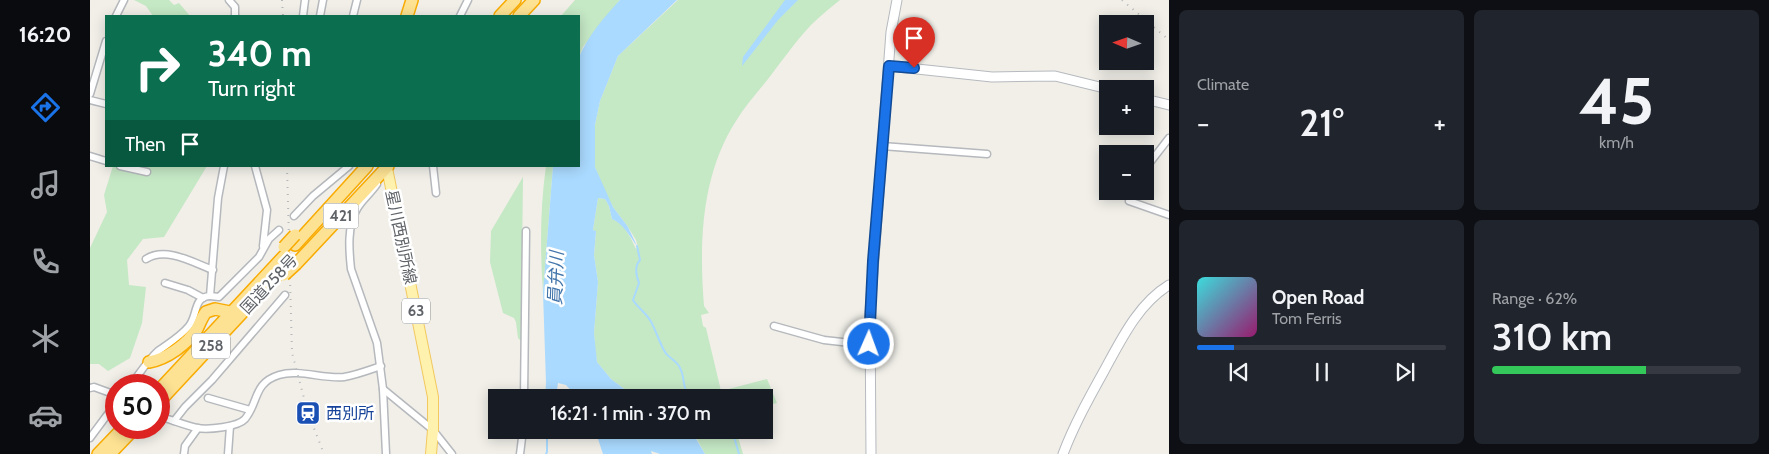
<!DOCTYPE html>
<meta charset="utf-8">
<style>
:root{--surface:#171b24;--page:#20242c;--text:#f1f3f6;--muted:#9ea1a6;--line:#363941;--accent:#1a73e8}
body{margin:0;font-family:Cabin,"Noto Sans JP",sans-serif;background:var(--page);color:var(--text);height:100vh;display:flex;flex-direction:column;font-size:19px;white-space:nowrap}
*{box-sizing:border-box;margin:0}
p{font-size:16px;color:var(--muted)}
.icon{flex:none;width:28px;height:28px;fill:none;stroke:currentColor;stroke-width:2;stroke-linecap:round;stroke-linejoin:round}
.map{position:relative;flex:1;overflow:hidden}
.details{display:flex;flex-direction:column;gap:10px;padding:10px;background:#0d0f14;width:600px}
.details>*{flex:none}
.hud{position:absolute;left:15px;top:15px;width:475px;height:152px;border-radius:0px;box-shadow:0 2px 12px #0003;background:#0b6e4f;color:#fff;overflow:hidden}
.needle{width:32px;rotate:272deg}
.tools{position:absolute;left:1009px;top:15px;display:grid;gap:10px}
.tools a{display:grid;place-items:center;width:55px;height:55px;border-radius:0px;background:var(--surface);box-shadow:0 2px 12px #0003;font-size:25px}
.speed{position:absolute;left:15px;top:374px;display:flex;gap:10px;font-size:25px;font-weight:700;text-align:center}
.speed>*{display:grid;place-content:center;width:65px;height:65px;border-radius:50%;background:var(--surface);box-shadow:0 2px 12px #0003;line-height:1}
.speed .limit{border:8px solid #d22;background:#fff;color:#111}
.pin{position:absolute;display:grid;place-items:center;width:42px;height:42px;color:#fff;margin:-51px -21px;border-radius:50% 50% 50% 0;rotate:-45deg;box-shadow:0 0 5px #0007}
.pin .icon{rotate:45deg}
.me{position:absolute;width:55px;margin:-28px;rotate:2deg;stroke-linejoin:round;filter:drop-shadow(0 0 4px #0008)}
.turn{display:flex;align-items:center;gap:18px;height:105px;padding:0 20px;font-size:22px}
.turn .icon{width:65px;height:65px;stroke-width:2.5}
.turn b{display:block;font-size:35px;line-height:42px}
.then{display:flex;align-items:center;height:48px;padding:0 20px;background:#0003;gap:10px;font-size:19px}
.big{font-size:38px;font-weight:600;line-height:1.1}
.details .card{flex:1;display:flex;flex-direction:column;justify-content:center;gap:8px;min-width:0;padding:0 18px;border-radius:8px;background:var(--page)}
.details .dial{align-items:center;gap:0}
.dial b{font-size:65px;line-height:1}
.song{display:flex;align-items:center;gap:15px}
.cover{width:60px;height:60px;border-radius:8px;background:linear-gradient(135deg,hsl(180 70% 55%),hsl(320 70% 35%))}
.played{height:5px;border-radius:2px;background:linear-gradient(90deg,var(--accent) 15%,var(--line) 15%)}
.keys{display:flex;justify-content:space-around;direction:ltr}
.heat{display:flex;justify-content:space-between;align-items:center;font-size:28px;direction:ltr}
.charge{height:8px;border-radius:4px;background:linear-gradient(90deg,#34c759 62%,var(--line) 0)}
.details .tiles{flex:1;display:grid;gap:10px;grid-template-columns:repeat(2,1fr)}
.trip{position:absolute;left:398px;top:389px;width:285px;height:50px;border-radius:0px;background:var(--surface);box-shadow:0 2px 12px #0003;font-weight:600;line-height:50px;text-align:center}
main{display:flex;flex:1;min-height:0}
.dock{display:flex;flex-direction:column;width:90px;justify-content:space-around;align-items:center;background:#090b0e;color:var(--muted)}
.dock .icon{width:35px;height:35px}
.dock .on{color:var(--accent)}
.dock b{font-size:22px;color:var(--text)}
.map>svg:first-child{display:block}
.green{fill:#c5e8c5}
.water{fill:#aadaff}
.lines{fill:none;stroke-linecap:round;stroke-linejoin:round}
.stream{stroke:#aadaff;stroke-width:2}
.street-tunnel{stroke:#ccccc8;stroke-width:6;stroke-dasharray:6 3;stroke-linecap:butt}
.street-casing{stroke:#b5b8bc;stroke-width:9}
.secondary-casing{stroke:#b6babf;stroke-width:11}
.primary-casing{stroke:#f2c960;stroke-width:12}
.highway-casing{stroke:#f9ab00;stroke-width:14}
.street{stroke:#fff;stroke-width:6}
.secondary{stroke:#fff;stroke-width:9}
.primary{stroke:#fff2af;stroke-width:10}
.highway{stroke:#fde293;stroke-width:11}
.rail{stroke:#b6b7b8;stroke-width:2;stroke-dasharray:1 6;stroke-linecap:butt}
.highway-bridge-casing{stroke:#f9ab00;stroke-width:14;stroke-linecap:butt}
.highway-bridge{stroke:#fde293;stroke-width:11}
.route-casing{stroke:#114b97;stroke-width:12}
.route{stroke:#1a73e8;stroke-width:9}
.labels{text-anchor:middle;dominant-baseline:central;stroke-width:5;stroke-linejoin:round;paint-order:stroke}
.shield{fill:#fff;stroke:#8f9295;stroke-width:1}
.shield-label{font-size:15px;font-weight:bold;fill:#5f6368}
.street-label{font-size:16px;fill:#5f6368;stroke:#fff}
.transit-label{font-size:16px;fill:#164399;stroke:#fff;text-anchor:start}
.water-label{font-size:18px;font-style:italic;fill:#4174aa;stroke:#fff}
</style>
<main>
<nav class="dock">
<b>16:20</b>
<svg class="icon on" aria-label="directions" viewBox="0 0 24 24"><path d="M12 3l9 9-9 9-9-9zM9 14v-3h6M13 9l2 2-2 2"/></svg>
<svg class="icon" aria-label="music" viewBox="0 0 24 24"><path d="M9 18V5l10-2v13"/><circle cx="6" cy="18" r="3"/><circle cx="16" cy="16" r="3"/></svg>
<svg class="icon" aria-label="phone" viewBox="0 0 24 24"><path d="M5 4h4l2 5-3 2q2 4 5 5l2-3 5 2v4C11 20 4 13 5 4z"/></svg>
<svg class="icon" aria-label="climate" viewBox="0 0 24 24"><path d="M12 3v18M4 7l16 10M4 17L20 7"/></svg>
<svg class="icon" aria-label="car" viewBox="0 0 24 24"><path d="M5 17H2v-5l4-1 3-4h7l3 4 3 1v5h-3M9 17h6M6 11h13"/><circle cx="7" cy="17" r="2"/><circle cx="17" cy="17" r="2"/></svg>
</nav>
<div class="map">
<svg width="1079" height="454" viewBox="0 0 1079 454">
<rect width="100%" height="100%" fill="#f1efe8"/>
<g class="green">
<path d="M44 0H79L84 5 89 3 100 16H63L56 6Z"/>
<path d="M485 0H530L493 47 489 57V16H471Z"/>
<path d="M588 0H750C740 8 730 16 721 25 705 42 692 61 678 79 667 93 655 106 646 121 611 175 609 244 614 306L619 313 611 315 613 326 616 328 631 391 677 379 687 403 674 406V398L545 397 521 379 507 362 505 349 504 333 508 282 504 255 506 231 503 230 508 198 515 199 519 206 522 219C534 223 541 238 546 249L548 247 546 240 538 227 523 207 515 192 505 167V125L510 101 528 56Z"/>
<path d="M23 166H117L74 237 53 239 37 260 39 285 56 287 52 323 40 358 18 371 9 364H0V248L17 212 14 195Z"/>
<path d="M456 166H463L453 292C450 250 450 208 456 166Z"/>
<path d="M433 177 431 341 428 338 426 322 424 318 413 313 400 262 401 231Z"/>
<path d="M602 430H646L653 454H615Z"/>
</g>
<g class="water">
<path d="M530 0H587L528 56 510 101 505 125V167L523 207 538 227 547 246C540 237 533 223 522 219L519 206 515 199 508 198 503 230 506 231 504 255 508 282 504 333 507 362 521 379 545 397H487L476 385 468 383 466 397H455L456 383 453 292 463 166H489V57C498 36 514 17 530 0Z"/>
<path d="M695 0H708L688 20 652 66 653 57Z"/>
<path d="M505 430H601L615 454H570L561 451 562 454H513Z"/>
</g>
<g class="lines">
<g class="stream">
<path d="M547 246 550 260C544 266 546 275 549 283L543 300C548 308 555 312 560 320 566 330 569 342 575 352 578 357 585 360 589 366 596 377 591 387 600 398"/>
<path d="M642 430 649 454"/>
<path d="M456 454 457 452V439"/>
</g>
<path class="street-tunnel" d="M69 414 78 419"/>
<defs>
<g id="street">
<path d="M139 0 145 7V16"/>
<path d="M26 16 34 0"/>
<path d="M213 16 215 0"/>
<path d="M230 16 233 0"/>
<path d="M263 16 267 0"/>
<path d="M370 16 378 0"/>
<path d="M0 94 16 41"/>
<path d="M0 100 16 104"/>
<path d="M792 146 897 154"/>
<path d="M0 156 16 161"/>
<path d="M30 166 57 172"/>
<path d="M165 166 177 210 173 246"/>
<path d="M343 166 346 193"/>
<path d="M1055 169 1079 138"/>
<path d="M287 184C281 193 271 201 267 209 257 226 259 250 261 269L287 343 293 389 296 454"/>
<path d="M1043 191 1039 201 1079 215"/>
<path d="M204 216 223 196 259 166"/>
<path d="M56 259C76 246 104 263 123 270"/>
<path d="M75 283 98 290 113 298"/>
<path d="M120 296 129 297 169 257 179 239 189 230"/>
<path d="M684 326 734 340 779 345"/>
<path d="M41 385C49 374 58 360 68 351 79 343 91 336 99 326 108 315 103 297 120 296L128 198 134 166"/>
<path d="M0 388 4 387 26 395"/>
<path d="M293 389 343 430 362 454"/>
<path d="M118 398 160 410"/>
<path d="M434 398 436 231"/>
<path d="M78 419C87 422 98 426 107 428 118 430 148 427 155 419 169 402 163 383 189 375 209 369 233 379 254 377 266 375 279 370 291 366"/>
<path d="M84 421 95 407 122 380 195 295"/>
<path d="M0 438 26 403"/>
<path d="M94 454 95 446 108 428"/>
<path d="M138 454 140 426"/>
<path d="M430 454 433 430"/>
</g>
<g id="secondary">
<path d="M799 66 902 77 965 76 1018 89"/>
<path d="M1055 99 1079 105"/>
<path d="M781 454 780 312 801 32 807 0"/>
<path d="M973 454C984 425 999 398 1014 371 1031 340 1048 304 1079 285"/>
</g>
<path id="primary" d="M297 168 343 397V430L341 454"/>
<g id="highway">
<path d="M317 16 322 0"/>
<path d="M410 16 425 0"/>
<path d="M429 16 444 0"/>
<path d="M205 245 277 166"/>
<path d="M206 264 298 166"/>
<path d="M59 362C77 359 97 344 107 329 110 323 112 317 116 312L125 309 140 312"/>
<path d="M69 390 194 256"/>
<path d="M69 402 194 268"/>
<path d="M8 454 33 428"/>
<path d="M20 454 45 428"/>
</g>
</defs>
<use href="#street" class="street-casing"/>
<use href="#secondary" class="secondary-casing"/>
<use href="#primary" class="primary-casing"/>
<use href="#highway" class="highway-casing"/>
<use href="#street" class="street"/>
<use href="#secondary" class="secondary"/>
<use href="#primary" class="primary"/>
<use href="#highway" class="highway"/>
<g class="rail">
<path d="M192 0 193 16"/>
<path d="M1032 0 1079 40"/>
<path d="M197 166 202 353 218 413 234 454"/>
</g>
<defs>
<g id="highway-bridge">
<path d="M194 247 205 235"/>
<path d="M194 275 206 264"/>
</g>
</defs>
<use href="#highway-bridge" class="highway-bridge-casing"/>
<use href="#highway-bridge" class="highway-bridge"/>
</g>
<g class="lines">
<defs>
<path id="route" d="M779 344 783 261 799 66 824 68"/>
</defs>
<use href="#route" class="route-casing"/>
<use href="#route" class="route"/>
</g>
<defs>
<symbol id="station-square" viewBox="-11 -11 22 22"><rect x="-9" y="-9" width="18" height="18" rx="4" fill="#1a4fb4" stroke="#fff"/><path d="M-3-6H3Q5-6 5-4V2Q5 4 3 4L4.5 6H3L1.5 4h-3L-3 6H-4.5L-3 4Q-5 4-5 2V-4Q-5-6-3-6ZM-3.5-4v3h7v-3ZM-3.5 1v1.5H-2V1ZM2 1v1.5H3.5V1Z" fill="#fff"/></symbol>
</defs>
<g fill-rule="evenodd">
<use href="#station-square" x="204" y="399" width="28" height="28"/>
</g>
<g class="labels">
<g class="shield">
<rect x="233.5" y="203.5" width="35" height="25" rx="4"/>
<rect x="312" y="298.5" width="28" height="25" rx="4"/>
<rect x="102" y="333.5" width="38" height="25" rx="4"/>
</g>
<g class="shield-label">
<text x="251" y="216">421</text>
<text x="326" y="311">63</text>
<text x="121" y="346">258</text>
</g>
<g class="street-label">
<text transform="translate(311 237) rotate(78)">星川西別所線</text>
<text transform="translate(179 284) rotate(-47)">国道258号</text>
</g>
<g class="transit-label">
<text x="236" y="413">西別所</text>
</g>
<g class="water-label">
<text transform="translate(466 278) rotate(-88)">員弁川</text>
</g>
</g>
</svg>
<div class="tools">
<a><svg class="needle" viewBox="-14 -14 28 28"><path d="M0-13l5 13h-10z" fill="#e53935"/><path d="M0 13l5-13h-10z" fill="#9ea1a6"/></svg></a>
<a>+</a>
<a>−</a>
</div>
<div class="speed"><div class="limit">50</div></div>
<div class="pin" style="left:824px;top:68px;background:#d93025"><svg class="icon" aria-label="arrive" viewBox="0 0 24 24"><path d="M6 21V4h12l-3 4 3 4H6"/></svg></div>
<svg class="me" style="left:779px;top:344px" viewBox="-20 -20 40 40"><circle r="17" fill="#1a73e8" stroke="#fff" stroke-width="3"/><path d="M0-11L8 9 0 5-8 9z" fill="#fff"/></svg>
<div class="trip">16:21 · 1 min · 370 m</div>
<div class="hud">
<div class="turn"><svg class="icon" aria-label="right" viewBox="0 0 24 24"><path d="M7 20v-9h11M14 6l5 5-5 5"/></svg><div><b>340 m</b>Turn right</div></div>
<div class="then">Then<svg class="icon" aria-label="arrive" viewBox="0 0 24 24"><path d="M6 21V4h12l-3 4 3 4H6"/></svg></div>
</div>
</div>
<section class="details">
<div class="tiles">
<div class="card"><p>Climate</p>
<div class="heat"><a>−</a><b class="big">21°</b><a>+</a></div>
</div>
<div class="card dial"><b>45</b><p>km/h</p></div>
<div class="card">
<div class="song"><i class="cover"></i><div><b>Open Road</b><p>Tom Ferris</p></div></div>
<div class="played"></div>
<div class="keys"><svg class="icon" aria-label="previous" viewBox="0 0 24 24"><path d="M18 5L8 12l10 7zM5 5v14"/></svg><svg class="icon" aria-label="pause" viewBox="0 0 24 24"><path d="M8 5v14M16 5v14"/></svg><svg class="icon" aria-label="next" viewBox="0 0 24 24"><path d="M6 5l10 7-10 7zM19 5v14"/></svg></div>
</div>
<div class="card"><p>Range · 62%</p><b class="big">310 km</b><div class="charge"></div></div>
</div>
</section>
</main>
